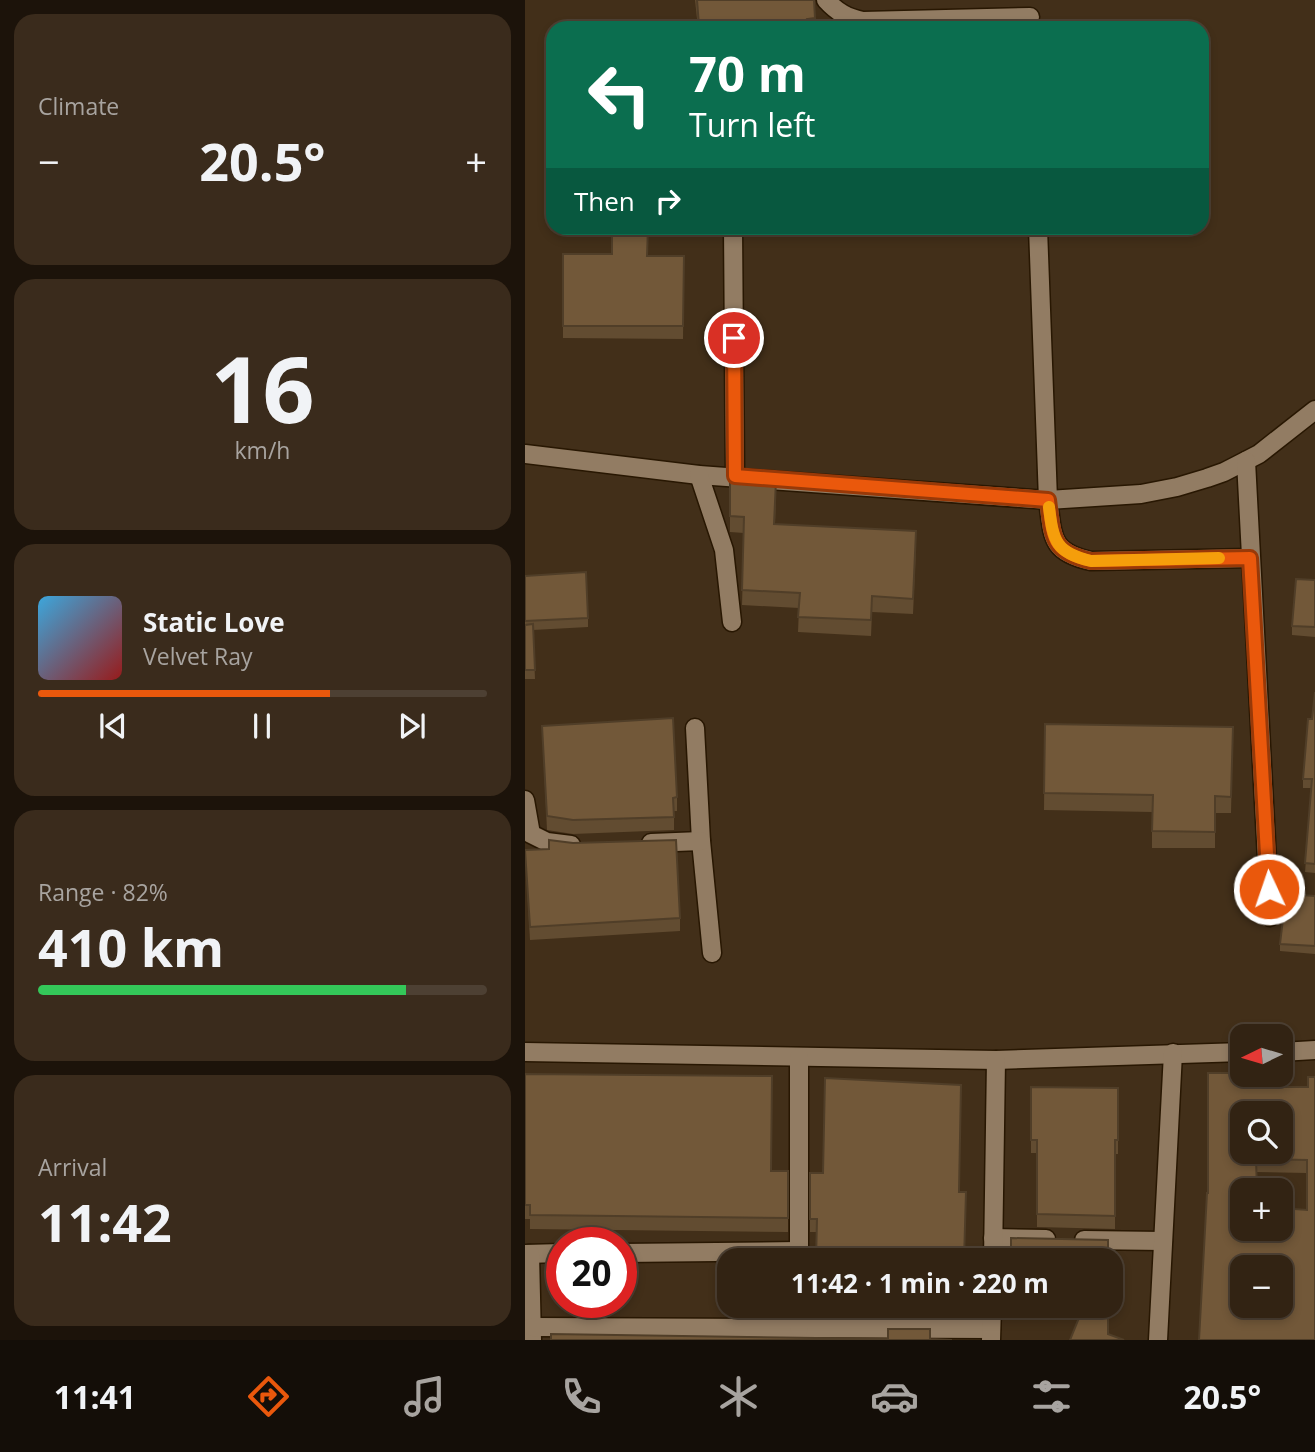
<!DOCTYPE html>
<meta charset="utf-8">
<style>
:root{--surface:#322313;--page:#3a2b1c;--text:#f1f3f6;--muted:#a8a4a0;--line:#4d4033;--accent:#ea580c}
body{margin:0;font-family:"Open Sans",sans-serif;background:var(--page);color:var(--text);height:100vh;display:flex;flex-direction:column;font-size:26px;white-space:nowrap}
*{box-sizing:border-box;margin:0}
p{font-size:23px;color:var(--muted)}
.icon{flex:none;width:38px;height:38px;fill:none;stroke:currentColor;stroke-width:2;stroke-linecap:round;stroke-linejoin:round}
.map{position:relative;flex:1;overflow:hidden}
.sheet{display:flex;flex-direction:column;gap:14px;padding:14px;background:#1c130a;width:525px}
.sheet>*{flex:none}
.guide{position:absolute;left:21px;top:21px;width:663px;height:214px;border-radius:21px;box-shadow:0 4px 10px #0003,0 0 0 2px var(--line);background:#0b6e4f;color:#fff;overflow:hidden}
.needle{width:46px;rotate:265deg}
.controls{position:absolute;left:705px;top:1024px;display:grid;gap:14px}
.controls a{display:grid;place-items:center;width:63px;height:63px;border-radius:14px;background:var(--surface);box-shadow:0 4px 10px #0003,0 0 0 2px var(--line);font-size:35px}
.speed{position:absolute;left:21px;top:1227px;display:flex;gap:14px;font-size:35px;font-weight:700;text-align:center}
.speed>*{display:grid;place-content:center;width:91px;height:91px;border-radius:50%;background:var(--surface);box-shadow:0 4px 10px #0003,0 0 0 2px var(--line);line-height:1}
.speed .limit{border:10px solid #d22;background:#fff;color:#111}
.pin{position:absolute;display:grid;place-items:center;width:60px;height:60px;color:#fff;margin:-30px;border:4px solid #fff;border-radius:50%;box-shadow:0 2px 7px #0007}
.me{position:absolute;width:77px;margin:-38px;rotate:357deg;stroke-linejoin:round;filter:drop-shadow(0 0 5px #0008)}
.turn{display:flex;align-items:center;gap:24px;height:147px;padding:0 28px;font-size:32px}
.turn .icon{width:91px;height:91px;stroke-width:2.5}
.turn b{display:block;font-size:49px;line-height:60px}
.then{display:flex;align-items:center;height:66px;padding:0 28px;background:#0003;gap:14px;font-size:26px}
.big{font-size:52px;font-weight:700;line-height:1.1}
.sheet .card{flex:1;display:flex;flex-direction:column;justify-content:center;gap:10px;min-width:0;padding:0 24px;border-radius:21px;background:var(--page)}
.sheet .dial{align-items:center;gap:0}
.dial b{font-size:91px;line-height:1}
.song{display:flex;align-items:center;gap:21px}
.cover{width:84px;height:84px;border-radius:10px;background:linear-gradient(135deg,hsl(200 70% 55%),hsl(0 70% 35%))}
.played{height:7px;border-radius:4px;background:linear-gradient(90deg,var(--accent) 65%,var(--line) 65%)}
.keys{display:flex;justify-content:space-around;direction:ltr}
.heat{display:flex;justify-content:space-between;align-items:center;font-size:38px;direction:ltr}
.charge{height:10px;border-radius:5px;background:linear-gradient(90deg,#34c759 82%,var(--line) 0)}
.trip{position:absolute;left:192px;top:1248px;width:406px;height:70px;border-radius:21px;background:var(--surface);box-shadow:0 4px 10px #0003,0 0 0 2px var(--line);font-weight:700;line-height:70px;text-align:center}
.dock{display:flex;height:112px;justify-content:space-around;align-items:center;background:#140e08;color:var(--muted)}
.dock .icon{width:49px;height:49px}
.dock .selected{color:var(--accent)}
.dock b{font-size:32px;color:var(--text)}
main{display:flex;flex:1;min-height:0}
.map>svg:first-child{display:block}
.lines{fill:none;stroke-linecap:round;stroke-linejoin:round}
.minor-casing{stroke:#281702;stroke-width:21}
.minor{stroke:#927c63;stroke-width:18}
.wall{fill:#624c31;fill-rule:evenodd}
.building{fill:#725839;stroke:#503e28;stroke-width:2;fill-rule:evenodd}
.route-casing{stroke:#983908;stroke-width:18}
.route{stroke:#ea580c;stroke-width:12}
.slow{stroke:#f59e0b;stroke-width:12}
</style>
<main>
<section class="sheet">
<div class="card"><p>Climate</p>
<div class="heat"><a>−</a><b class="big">20.5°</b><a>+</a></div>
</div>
<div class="card dial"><b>16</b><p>km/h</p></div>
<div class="card">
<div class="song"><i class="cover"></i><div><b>Static Love</b><p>Velvet Ray</p></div></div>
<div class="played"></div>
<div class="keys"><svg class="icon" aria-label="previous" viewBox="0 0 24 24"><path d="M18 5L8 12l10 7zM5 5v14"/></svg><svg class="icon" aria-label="pause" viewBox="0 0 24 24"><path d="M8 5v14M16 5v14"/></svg><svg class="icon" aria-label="next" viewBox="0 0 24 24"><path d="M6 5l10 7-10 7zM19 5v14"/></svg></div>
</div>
<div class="card"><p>Range · 82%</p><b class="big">410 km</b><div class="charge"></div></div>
<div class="card"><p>Arrival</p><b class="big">11:42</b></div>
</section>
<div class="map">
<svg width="790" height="1340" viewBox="0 0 790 1340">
<rect width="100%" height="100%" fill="#422f19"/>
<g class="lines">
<defs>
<g id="minor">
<path d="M301 0C312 12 322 18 338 21L505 17"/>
<path d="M208 228 210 476"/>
<path d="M513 228 523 500C528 537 525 552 566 561L725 558"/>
<path d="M0 454 174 475 523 500 616 494 652 487 682 478 699 472 734 454 790 410"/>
<path d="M721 461 745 917"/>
<path d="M174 475 199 550 207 622"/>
<path d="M170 728 176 841 187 953"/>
<path d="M0 800 6 834 22 842 46 845"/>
<path d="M126 843 176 841"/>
<path d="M0 1052 471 1060 718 1052"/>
<path d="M756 1052 790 1050"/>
<path d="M274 1057V1260"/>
<path d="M468 1238 521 1239"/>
<path d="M559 1240 638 1241"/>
<path d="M96 1253 274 1251"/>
<path d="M0 1254 37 1253"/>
<path d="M5 1254 7 1340"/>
<path d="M468 1260 471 1060"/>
<path d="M7 1327 466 1329"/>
<path d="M274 1328V1306"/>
<path d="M466 1340 467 1306"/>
<path d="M633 1340 648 1053"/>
</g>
</defs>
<use href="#minor" class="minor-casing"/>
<use href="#minor" class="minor"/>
</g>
<g class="wall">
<path d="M170 0H289L290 28H173Z"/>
<path d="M38 254 159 256 158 339 38 338Z"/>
<path d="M205 478 251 496 250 524 391 547 388 614 347 612 346 636 273 632 274 608 217 605 219 533 205 532Z"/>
<path d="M0 576 63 618V627L8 630 10 679H0Z"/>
<path d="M790 580V637L767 635V626Z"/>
<path d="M790 692V873L780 872 787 788H778V779L787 719Z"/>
<path d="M520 724 708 727 706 813H690V848H627V812L519 810Z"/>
<path d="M17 726 152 797V811H149V830L48 834 22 830Z"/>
<path d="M0 850 155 918V931L5 940Z"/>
<path d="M790 896V954L755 951V944Z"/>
<path d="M0 1074 246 1171H263V1232L5 1229V1219H0Z"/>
<path d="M506 1087 593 1088V1154H590V1229L512 1227V1153H506Z"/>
<path d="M731 1087H783L790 1340 683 1193ZM731 1172 782 1173V1210L718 1228Z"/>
<path d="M285 1173 434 1192 292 1232H285Z"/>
<rect x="363" y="1306" width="42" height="11"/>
<path d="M486 1306H583V1334L545 1340 553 1320H486Z"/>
</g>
<g class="building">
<path d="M172 0H289L290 18 282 19 283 28H237L236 23 174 26Z"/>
<path d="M87 228H123L122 256H159L158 326H38V254H87Z"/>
<path d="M205 478 251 481 249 524 391 531 388 599 347 596 346 620 273 617 275 593 217 590 219 517 205 516Z"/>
<path d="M61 572 63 618 0 621V576Z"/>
<path d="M771 579 790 580V627L767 626Z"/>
<path d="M8 624 10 670H0V625Z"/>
<path d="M790 692V864L780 863 787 779H778L783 719H787Z"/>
<path d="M148 718 152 797 148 798 149 817 48 820 22 816 17 726Z"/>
<path d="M520 724 708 727 706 797 690 796V832L627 831 628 795 519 793Z"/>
<path d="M24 840 48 843 151 840 155 918 5 927 0 850 24 849Z"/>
<path d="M761 894 790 896V946L755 944Z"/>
<path d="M683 1073H718V1074H731V1087H783V1077H790V1340H674L682 1193H683ZM718 1113H756V1152H718ZM731 1159 782 1160V1210L756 1208V1228H718V1190H732ZM718 1267H756V1306H718Z"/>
<path d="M0 1074 247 1076 246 1171H263V1218L5 1215V1205H0Z"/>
<path d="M300 1078 436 1085 434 1192H441L439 1260H291L292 1219H285V1173H298Z"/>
<path d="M506 1087 593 1088V1140H590V1216L512 1214V1140H506Z"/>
<path d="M486 1238 583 1240V1260H486Z"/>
<path d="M486 1306H583V1334L599 1340H545L558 1308H486Z"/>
<path d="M363 1329H405V1339L427 1340H26V1334L363 1339Z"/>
</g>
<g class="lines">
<defs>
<path id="route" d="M209 338 210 476 523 500C528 538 526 552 566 561L725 558 744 889"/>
</defs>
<use href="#route" class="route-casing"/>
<use href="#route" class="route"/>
<path class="slow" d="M524 507C528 541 531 553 566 561L694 558"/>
</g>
</svg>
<div class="controls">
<a><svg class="needle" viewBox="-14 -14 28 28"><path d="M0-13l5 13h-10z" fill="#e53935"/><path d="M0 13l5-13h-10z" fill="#a8a4a0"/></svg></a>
<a><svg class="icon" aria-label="search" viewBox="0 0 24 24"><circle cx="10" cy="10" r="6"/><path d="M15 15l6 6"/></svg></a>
<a>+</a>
<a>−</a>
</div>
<div class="speed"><div class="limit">20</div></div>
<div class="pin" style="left:209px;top:338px;background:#d93025"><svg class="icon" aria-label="arrive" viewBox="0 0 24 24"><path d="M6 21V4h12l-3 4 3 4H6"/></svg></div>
<svg class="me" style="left:744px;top:889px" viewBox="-20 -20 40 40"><circle r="17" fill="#ea580c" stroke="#fff" stroke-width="3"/><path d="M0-11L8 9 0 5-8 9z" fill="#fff"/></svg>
<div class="trip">11:42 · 1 min · 220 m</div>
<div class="guide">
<div class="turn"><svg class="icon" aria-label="left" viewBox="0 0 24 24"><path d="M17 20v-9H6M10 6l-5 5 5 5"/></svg><div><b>70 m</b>Turn left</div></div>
<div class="then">Then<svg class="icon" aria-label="right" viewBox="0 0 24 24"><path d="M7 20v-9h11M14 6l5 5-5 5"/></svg></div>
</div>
</div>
</main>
<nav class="dock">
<b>11:41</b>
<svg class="icon selected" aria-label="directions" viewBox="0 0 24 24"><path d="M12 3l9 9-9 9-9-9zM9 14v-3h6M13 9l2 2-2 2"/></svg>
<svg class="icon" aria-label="music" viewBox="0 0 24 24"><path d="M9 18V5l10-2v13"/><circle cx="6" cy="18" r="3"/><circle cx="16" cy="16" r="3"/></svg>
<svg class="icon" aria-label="phone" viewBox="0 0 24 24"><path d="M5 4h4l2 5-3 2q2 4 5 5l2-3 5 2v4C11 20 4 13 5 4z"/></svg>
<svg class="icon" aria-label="climate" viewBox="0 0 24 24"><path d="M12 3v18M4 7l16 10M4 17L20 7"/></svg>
<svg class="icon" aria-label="car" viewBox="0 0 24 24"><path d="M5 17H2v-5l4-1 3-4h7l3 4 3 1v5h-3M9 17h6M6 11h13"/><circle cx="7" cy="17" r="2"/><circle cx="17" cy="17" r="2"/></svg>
<svg class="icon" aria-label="filters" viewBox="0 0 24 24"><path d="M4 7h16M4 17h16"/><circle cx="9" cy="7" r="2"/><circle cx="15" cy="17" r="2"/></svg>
<b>20.5°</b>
</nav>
